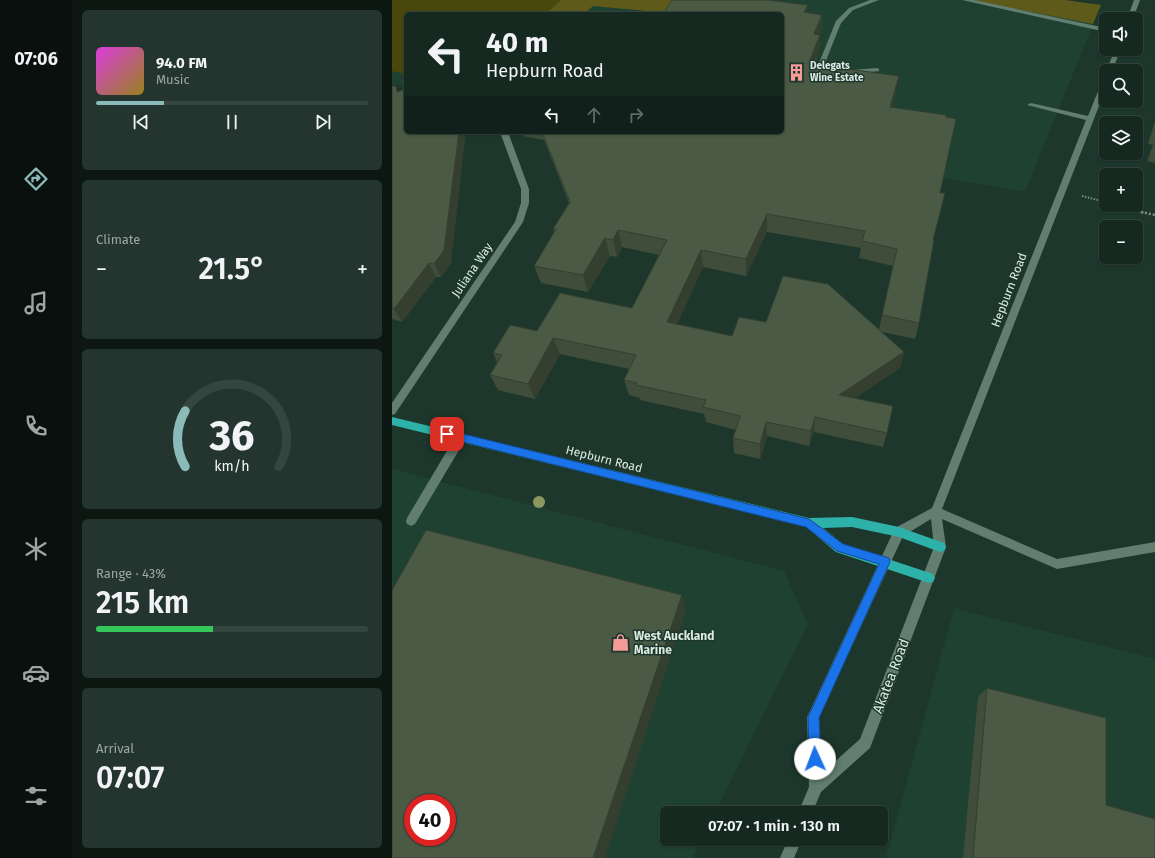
<!DOCTYPE html>
<meta charset="utf-8">
<style>
:root{--surface:#162921;--page:#23352e;--text:#f1f3f6;--muted:#9ea6a5;--line:#35453f;--accent:#8bbbb9}
body{margin:0;font-family:"Fira Sans",sans-serif;background:var(--page);color:var(--text);height:100vh;display:flex;flex-direction:column;font-size:15px;white-space:nowrap}
*{box-sizing:border-box;margin:0}
p{font-size:13px;color:var(--muted)}
.icon{flex:none;width:22px;height:22px;fill:none;stroke:currentColor;stroke-width:2;stroke-linecap:round;stroke-linejoin:round}
.map{position:relative;flex:1;overflow:hidden}
.side{display:flex;flex-direction:column;gap:10px;padding:10px;background:#0c1712;width:320px}
.side>*{flex:none}
.hud{position:absolute;left:12px;top:12px;width:380px;height:122px;border-radius:6px;box-shadow:0 1px 3px #0004,0 0 0 1px var(--line);background:#162921;color:var(--text);overflow:hidden}
.fabs{position:absolute;left:707px;top:12px;display:grid;gap:8px}
.fabs a{display:grid;place-items:center;width:44px;height:44px;border-radius:6px;background:var(--surface);box-shadow:0 1px 3px #0004,0 0 0 1px var(--line);font-size:20px}
.speed{position:absolute;left:12px;top:794px;display:flex;gap:8px;font-size:20px;font-weight:700;text-align:center}
.speed>*{display:grid;place-content:center;width:52px;height:52px;border-radius:50%;background:var(--surface);box-shadow:0 1px 3px #0004,0 0 0 1px var(--line);line-height:1}
.speed .limit{border:6px solid #d22;background:#fff;color:#111}
.pin{position:absolute;display:grid;place-items:center;width:34px;height:34px;color:#fff;margin:-17px;border-radius:8px;box-shadow:0 2px 6px #0006}
.me{position:absolute;width:44px;margin:-22px;rotate:358deg;stroke-linejoin:round;filter:drop-shadow(0 0 3px #0008)}
.turn{display:flex;align-items:center;gap:14px;height:84px;padding:0 16px;font-size:18px}
.turn .icon{width:52px;height:52px;stroke-width:2.5}
.turn b{display:block;font-size:28px;line-height:34px}
.lanes{display:flex;align-items:center;height:38px;padding:0 16px;background:#0003;justify-content:center;gap:20px;direction:ltr}
.lanes .off{opacity:.35}
.big{font-size:30px;font-weight:600;line-height:1.1}
.side .card{flex:1;display:flex;flex-direction:column;justify-content:center;gap:6px;min-width:0;padding:0 14px;border-radius:6px;background:var(--page)}
.side .dial{align-items:center;gap:0}
.dial svg{height:104px;overflow:visible;fill:none;stroke:var(--line);stroke-width:7;stroke-linecap:round;text-anchor:middle}
.dial text{fill:var(--text);stroke:none}
.song{display:flex;align-items:center;gap:12px}
.cover{width:48px;height:48px;border-radius:6px;background:linear-gradient(135deg,hsl(300 70% 55%),hsl(50 70% 35%))}
.played{height:4px;border-radius:2px;background:linear-gradient(90deg,var(--accent) 25%,var(--line) 25%)}
.keys{display:flex;justify-content:space-around;direction:ltr}
.heat{display:flex;justify-content:space-between;align-items:center;font-size:22px;direction:ltr}
.charge{height:6px;border-radius:3px;background:linear-gradient(90deg,#34c759 43%,var(--line) 0)}
.trip{position:absolute;left:268px;top:806px;width:228px;height:40px;border-radius:6px;background:var(--surface);box-shadow:0 1px 3px #0004,0 0 0 1px var(--line);font-weight:600;line-height:40px;text-align:center}
main{display:flex;flex:1;min-height:0}
.dock{display:flex;flex-direction:column;width:72px;justify-content:space-around;align-items:center;background:#09100d;color:var(--muted)}
.dock .icon{width:28px;height:28px}
.dock .on{color:var(--accent)}
.dock b{font-size:18px;color:var(--text)}
.map>svg:first-child{display:block}
.built{fill:#1e4132;fill-rule:evenodd}
.green{fill:#49470b}
.forest{fill:#5e5b1a}
.lines{fill:none;stroke-linecap:round;stroke-linejoin:round}
.path-far1{stroke:#7d9289;stroke-width:2;stroke-dasharray:1.5 1.5;stroke-linecap:butt}
.path{stroke:#7d9289;stroke-width:2.5;stroke-dasharray:2 2;stroke-linecap:butt}
.minor{fill:#627e70;fill-rule:evenodd}
.major{fill:#2eb1a9;fill-rule:evenodd}
.tree{fill:#8d975f}
.wall{fill:#404d3a;fill-rule:evenodd}
.shaded-wall{fill:#343f30}
.building{fill:#4b5a44;stroke:#343f30;fill-rule:evenodd}
.route{fill:#1a73e8;stroke:#114b97}
.labels{text-anchor:middle;dominant-baseline:central;stroke-width:3;stroke-linejoin:round;paint-order:stroke}
.far-poi-label{font-size:10px;font-weight:bold;fill:#dbebe3;stroke:#1d372c;text-anchor:start}
.street-label{font-size:12px;fill:#dbebe3;stroke:#1d372c}
.poi-label{font-size:12px;font-weight:bold;fill:#dbebe3;stroke:#1d372c;text-anchor:start}
.near-street-label{font-size:14px;fill:#dbebe3;stroke:#1d372c}
</style>
<main>
<nav class="dock">
<b>07:06</b>
<svg class="icon on" aria-label="directions" viewBox="0 0 24 24"><path d="M12 3l9 9-9 9-9-9zM9 14v-3h6M13 9l2 2-2 2"/></svg>
<svg class="icon" aria-label="music" viewBox="0 0 24 24"><path d="M9 18V5l10-2v13"/><circle cx="6" cy="18" r="3"/><circle cx="16" cy="16" r="3"/></svg>
<svg class="icon" aria-label="phone" viewBox="0 0 24 24"><path d="M5 4h4l2 5-3 2q2 4 5 5l2-3 5 2v4C11 20 4 13 5 4z"/></svg>
<svg class="icon" aria-label="climate" viewBox="0 0 24 24"><path d="M12 3v18M4 7l16 10M4 17L20 7"/></svg>
<svg class="icon" aria-label="car" viewBox="0 0 24 24"><path d="M5 17H2v-5l4-1 3-4h7l3 4 3 1v5h-3M9 17h6M6 11h13"/><circle cx="7" cy="17" r="2"/><circle cx="17" cy="17" r="2"/></svg>
<svg class="icon" aria-label="filters" viewBox="0 0 24 24"><path d="M4 7h16M4 17h16"/><circle cx="9" cy="7" r="2"/><circle cx="15" cy="17" r="2"/></svg>
</nav>
<section class="side">
<div class="card">
<div class="song"><i class="cover"></i><div><b>94.0 FM</b><p>Music</p></div></div>
<div class="played"></div>
<div class="keys"><svg class="icon" aria-label="previous" viewBox="0 0 24 24"><path d="M18 5L8 12l10 7zM5 5v14"/></svg><svg class="icon" aria-label="pause" viewBox="0 0 24 24"><path d="M8 5v14M16 5v14"/></svg><svg class="icon" aria-label="next" viewBox="0 0 24 24"><path d="M6 5l10 7-10 7zM19 5v14"/></svg></div>
</div>
<div class="card"><p>Climate</p>
<div class="heat"><a>−</a><b class="big">21.5°</b><a>+</a></div>
</div>
<div class="card dial"><svg viewBox="0 0 100 80">
<path d="M14 69A42 42 0 1 1 86 69"/>
<path d="M14 69A42 42 0 0 1 14 26" stroke="#8bbbb9"/>
<text x="50" y="56" font-size="32" font-weight="700">36</text>
<text x="50" y="72" font-size="11">km/h</text>
</svg></div>
<div class="card"><p>Range · 43%</p><b class="big">215 km</b><div class="charge"></div></div>
<div class="card"><p>Arrival</p><b class="big">07:07</b></div>
</section>
<div class="map">
<svg width="763" height="858" viewBox="0 0 763 858">
<rect width="100%" height="100%" fill="#1d372c"/>
<g class="built">
<path d="M0 0H673L709 5 633 192 277 132H390V14H14V87L0 84Z"/>
<path d="M0 469 392 571 416 624 323 813H275V839H310L301 858H0ZM21 803H55V837H21Z"/>
<path d="M562 608 763 659V858H494Z"/>
</g>
<path class="green" d="M0 0H169L154 14H14V74L0 71Z"/>
<g class="forest">
<path d="M169 0H315L277 13 201 6 192 14H154Z"/>
<path d="M577 0H673L709 5 701 24Z"/>
</g>
<g class="lines">
<g class="path-far1">
<path d="M690 196 714 202"/>
<path d="M724 205 753 213"/>
</g>
<path class="path" d="M749 212 763 215"/>
<g class="minor">
<path d="M478 0H487L461 10 449 23 427 78 422 79 421 78 444 21 457 8Z"/>
<path d="M570 0H582L714 28V32Z"/>
<path d="M742 0H748L741 19H735Z"/>
<path d="M723 49H729L720 71 714 72Z"/>
<path d="M485 68 487 69V71L459 74 456 72 459 70Z"/>
<path d="M714 77V88L550 509 665 559 763 542V552L665 569 550 519 554 547 478 748 429 792 420 813H406L417 787 415 717 417 713 503 528 540 508 694 120 635 105 639 103 696 116 711 79ZM539 519 542 547 468 739 430 773 427 717 511 536Z"/>
<path d="M108 132H116L137 189V203L131 222 3 414 0 415V403L123 222 129 203V189Z"/>
<path d="M69 433 73 434 74 437 73 440 23 524 19 526 15 524 14 521 15 518 65 434Z"/>
<path d="M396 839H410L402 858H388Z"/>
</g>
<path class="major" d="M0 417 417 518 460 517 507 527 552 543 554 547 552 551 548 552 507 537 460 527 431 528 451 544 541 574 543 578 541 582 537 583 444 552 414 527 0 425Z"/>
</g>
<circle class="tree" cx="147" cy="502" r="6"/>
<g class="wall">
<path d="M415 13 430 15 429 32 428 35 427 53 422 67 504 94 500 107 548 193 541 240 527 323 523 339 490 332 512 352 508 368 463 398 495 433 491 447 422 432 417 446 375 436 368 459 342 453 341 438 344 430 314 422 312 414 248 400V398L237 395 232 380 237 369 168 354 143 399 106 390 98 375 105 362 101 353 145 331 240 308 267 255 230 247 225 257 218 256 196 292 149 283 142 266 162 233 161 229 177 203 152 140 131 136 130 132H390ZM375 232 469 248 467 258 501 266 490 315 487 330 374 322 340 336 285 324 311 267 354 276Z"/>
<path d="M0 86 59 263 49 277H44L10 322 0 319Z"/>
<path d="M763 121V163L755 161 761 145 756 144Z"/>
<path d="M595 688 714 805 763 858H571L586 697Z"/>
</g>
<g class="shaded-wall">
<path d="M416 5 415 23 412 12Z"/>
<path d="M430 15 429 32 421 52 422 34Z"/>
<path d="M428 35 427 53 416 81 417 63Z"/>
<path d="M507 76 504 94 495 124 498 107Z"/>
<path d="M67 132H74L59 263 49 277 42 264Z"/>
<path d="M375 214V232L354 276V259Z"/>
<path d="M226 230 230 247 225 257 221 240Z"/>
<path d="M213 238 218 256 196 292 191 275Z"/>
<path d="M309 250 311 267 278 339 275 322Z"/>
<path d="M37 263 44 277 10 322 2 309Z"/>
<path d="M161 338 168 354 143 399 136 384Z"/>
<path d="M512 352 508 368 445 410 447 395Z"/>
<path d="M423 417 422 432 417 446 419 431Z"/>
<path d="M374 422 375 436 368 459V444Z"/>
<path d="M290 595 294 610 213 858H201Z"/>
</g>
<g class="building">
<path d="M280 0H376L416 5 412 12 430 15 422 34 428 35 417 63 420 64V66L425 67 427 65 507 76 498 107 554 115V117L564 119 548 193H553L541 240H542L527 323 490 315 505 249 470 241 473 231 375 214 354 259 309 250 275 322 340 336 347 317 374 322 391 276 436 284 512 352 447 395 501 406 495 433 423 417 419 431 374 422 368 444 341 438 348 416 311 407 314 400 244 385 245 383 232 380 244 355 161 338 136 384 98 375 110 355 101 353 118 325 145 331 168 293 240 308 275 240 226 230 221 240 213 238 191 275 142 266 164 229H161L178 202 150 132H390V14H271Z"/>
<path d="M0 86H4L5 92 14 89V132H67L52 250 42 264 37 263 2 309 0 308Z"/>
<path d="M34 530 290 595 201 858H0V590ZM21 803H55V837H21Z"/>
<path d="M595 688 714 718V805L763 819V858H581Z"/>
</g>
<path class="route" d="M55 430 417 519 451 544 497 558 498 562 427 718 429 759 427 763 423 765 419 763 417 759 416 717 487 564 445 551 414 527 55 438 52 436 50 434 52 431Z"/>
<defs>
<symbol id="building-bare" viewBox="-9 -9 18 18"><path d="M-4-6H4V6H1V3H-1V6H-4ZM-2.5-4.3h1.7v1.8h-1.7ZM.8-4.3h1.7v1.8H.8ZM-2.5-1h1.7V.8h-1.7ZM.8-1h1.7V.8H.8Z" fill="#f59b98" stroke="#1d372c" stroke-width="2.5" paint-order="stroke"/></symbol>
<symbol id="shop-bare" viewBox="-9 -9 18 18"><path d="M-5-2.5h2.3a2.7 3.5 0 0 1 5.4 0H5L5.5 6h-11ZM-1.5-2.5h3a1.5 2.3 0 0 0-3 0Z" fill="#f59b98" stroke="#1d372c" stroke-width="2.5" paint-order="stroke"/></symbol>
</defs>
<g fill-rule="evenodd">
<use href="#building-bare" x="392" y="60" width="25" height="25"/>
<use href="#shop-bare" x="216" y="630" width="25" height="25"/>
</g>
<g class="labels">
<g class="far-poi-label">
<text x="418" y="66">Delegats<tspan x="418" dy="12">Wine Estate</tspan></text>
</g>
<g class="street-label">
<text transform="translate(80 270) rotate(-56)">Juliana Way</text>
<text transform="translate(617 290) rotate(-69)">Hepburn Road</text>
<text transform="translate(212 459) rotate(14)">Hepburn Road</text>
</g>
<g class="poi-label">
<text x="242" y="636">West Auckland<tspan x="242" dy="14">Marine</tspan></text>
</g>
<g class="near-street-label">
<text transform="translate(499 676) rotate(-69)">Akatea Road</text>
</g>
</g>
</svg>
<div class="fabs">
<a><svg class="icon" aria-label="sound" viewBox="0 0 24 24"><path d="M4 9h4l5-4v14l-5-4H4zM17 9q2 3 0 6"/></svg></a>
<a><svg class="icon" aria-label="search" viewBox="0 0 24 24"><circle cx="10" cy="10" r="6"/><path d="M15 15l6 6"/></svg></a>
<a><svg class="icon" aria-label="layers" viewBox="0 0 24 24"><path d="M12 4l9 5-9 5-9-5zM3 14l9 5 9-5"/></svg></a>
<a>+</a>
<a>−</a>
</div>
<div class="speed"><div class="limit">40</div></div>
<div class="pin" style="left:55px;top:434px;background:#d93025"><svg class="icon" aria-label="arrive" viewBox="0 0 24 24"><path d="M6 21V4h12l-3 4 3 4H6"/></svg></div>
<svg class="me" style="left:423px;top:759px" viewBox="-20 -20 40 40"><circle r="19" fill="#fff"/><path d="M0-13L10 11 0 6-10 11z" fill="#1a73e8"/></svg>
<div class="trip">07:07 · 1 min · 130 m</div>
<div class="hud">
<div class="turn"><svg class="icon" aria-label="left" viewBox="0 0 24 24"><path d="M17 20v-9H6M10 6l-5 5 5 5"/></svg><div><b>40 m</b>Hepburn Road</div></div>
<div class="lanes"><svg class="icon" aria-label="left" viewBox="0 0 24 24"><path d="M17 20v-9H6M10 6l-5 5 5 5"/></svg><svg class="icon off" aria-label="ahead" viewBox="0 0 24 24"><path d="M12 20V5M6 11l6-6 6 6"/></svg><svg class="icon off" aria-label="right" viewBox="0 0 24 24"><path d="M7 20v-9h11M14 6l5 5-5 5"/></svg></div>
</div>
</div>
</main>
